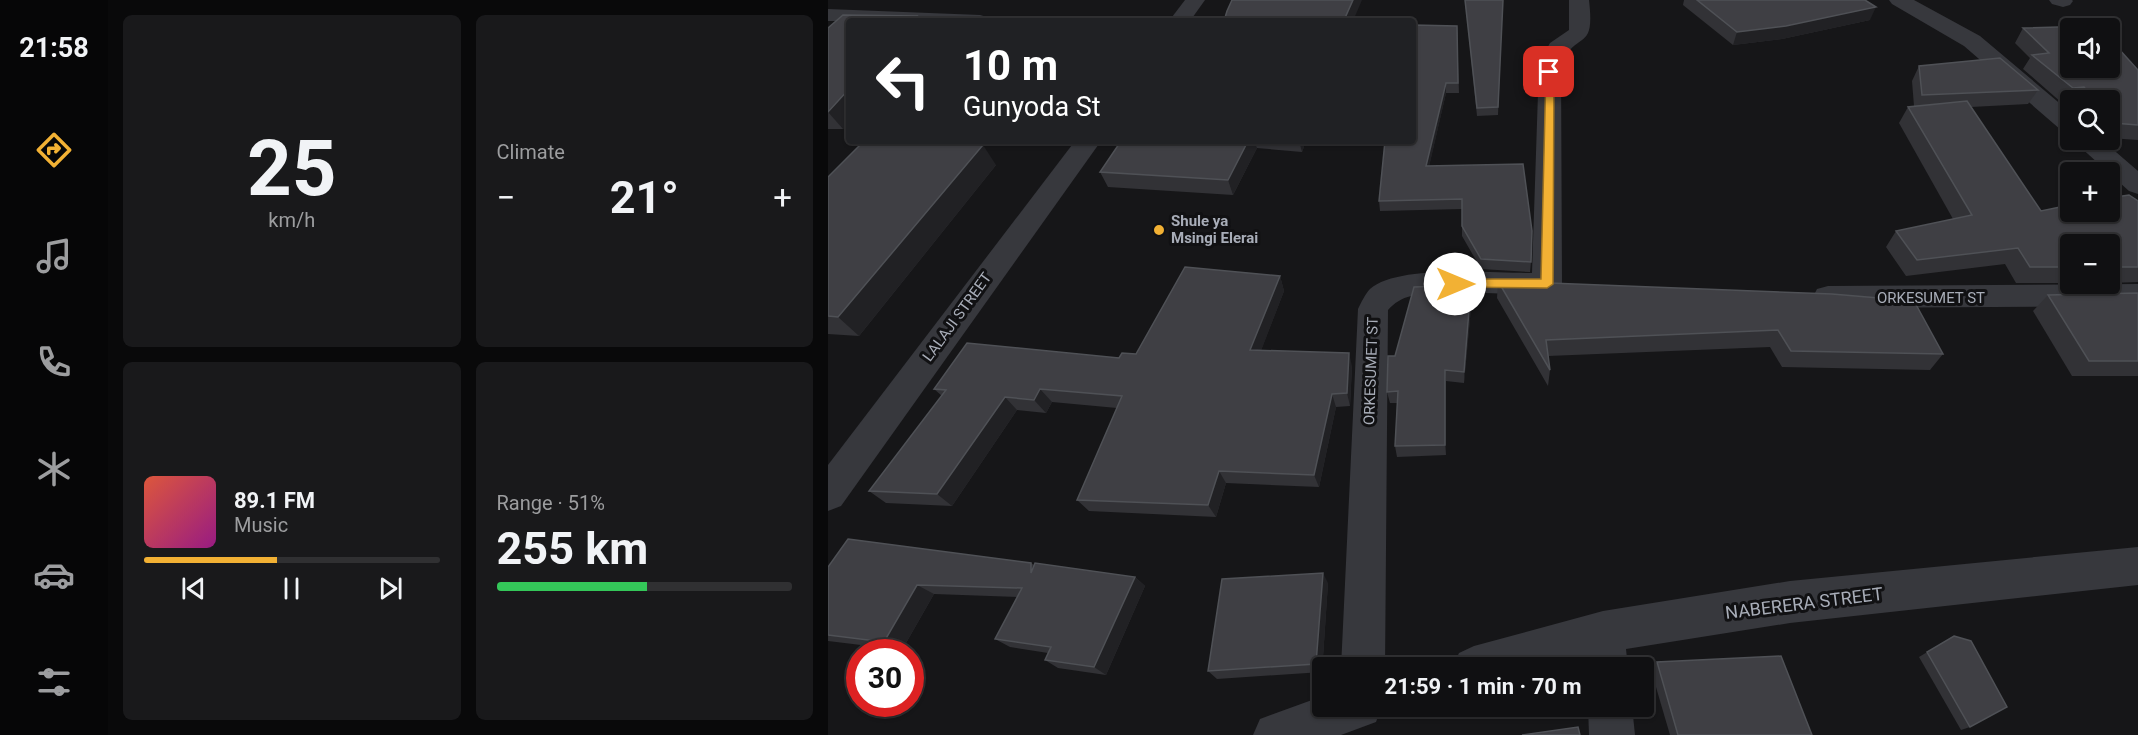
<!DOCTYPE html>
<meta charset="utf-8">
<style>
:root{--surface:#101012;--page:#19191b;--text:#f1f3f6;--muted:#9c9d9f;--line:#303032;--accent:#f2b134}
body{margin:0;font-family:Roboto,sans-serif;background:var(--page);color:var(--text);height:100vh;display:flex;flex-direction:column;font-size:22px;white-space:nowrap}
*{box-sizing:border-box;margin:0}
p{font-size:20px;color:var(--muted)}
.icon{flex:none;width:33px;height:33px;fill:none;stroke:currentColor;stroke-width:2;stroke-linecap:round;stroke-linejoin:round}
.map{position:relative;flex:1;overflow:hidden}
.details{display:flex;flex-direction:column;gap:15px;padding:15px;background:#09090a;width:720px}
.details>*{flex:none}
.top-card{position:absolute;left:18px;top:18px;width:570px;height:126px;border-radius:6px;box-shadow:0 2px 4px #0004,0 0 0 2px var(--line);background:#202124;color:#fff;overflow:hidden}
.tools{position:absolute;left:1232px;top:18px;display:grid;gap:12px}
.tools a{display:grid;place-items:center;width:60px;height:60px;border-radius:6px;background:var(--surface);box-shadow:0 2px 4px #0004,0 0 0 2px var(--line);font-size:30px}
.speed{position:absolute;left:18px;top:639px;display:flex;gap:12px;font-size:30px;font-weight:700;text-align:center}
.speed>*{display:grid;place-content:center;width:78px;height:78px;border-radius:50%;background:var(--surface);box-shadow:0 2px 4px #0004,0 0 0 2px var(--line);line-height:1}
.speed .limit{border:9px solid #d22;background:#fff;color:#111}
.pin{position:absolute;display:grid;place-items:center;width:51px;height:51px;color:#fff;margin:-26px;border-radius:12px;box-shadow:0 3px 9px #0006}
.me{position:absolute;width:66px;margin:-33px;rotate:90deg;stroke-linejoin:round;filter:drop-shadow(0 0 4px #0008)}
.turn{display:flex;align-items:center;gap:21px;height:126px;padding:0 18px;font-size:27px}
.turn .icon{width:78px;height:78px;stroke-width:2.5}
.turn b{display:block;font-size:42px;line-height:51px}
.big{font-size:45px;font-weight:700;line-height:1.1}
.details .widget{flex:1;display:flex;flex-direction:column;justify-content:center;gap:9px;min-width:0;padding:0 21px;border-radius:9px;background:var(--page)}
.details .dial{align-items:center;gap:0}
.dial b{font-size:78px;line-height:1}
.song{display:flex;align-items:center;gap:18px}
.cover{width:72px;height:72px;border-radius:9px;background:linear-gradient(135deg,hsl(10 70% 55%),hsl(310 70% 35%))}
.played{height:6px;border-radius:3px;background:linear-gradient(90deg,var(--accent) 45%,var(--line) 45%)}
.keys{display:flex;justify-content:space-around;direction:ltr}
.heat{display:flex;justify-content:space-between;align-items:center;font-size:33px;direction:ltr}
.charge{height:9px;border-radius:4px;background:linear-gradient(90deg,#34c759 51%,var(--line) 0)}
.details .tiles{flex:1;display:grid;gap:15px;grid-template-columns:repeat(2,1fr)}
.trip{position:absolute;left:484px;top:657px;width:342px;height:60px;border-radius:6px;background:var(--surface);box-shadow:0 2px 4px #0004,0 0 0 2px var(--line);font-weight:700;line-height:60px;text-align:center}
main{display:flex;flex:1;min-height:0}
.tabs{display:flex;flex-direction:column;width:108px;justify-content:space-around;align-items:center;background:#060607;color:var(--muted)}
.tabs .icon{width:42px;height:42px}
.tabs .current{color:var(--accent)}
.tabs b{font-size:27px;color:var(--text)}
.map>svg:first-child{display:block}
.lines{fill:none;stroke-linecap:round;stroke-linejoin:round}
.minor{fill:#37383d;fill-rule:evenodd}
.wall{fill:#323236}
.shaded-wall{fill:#212124}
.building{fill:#3f3f44;stroke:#4f5156;stroke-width:1.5}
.route{fill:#f2b134;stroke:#9d7322;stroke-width:1.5}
.poi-dot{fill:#f2b134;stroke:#111113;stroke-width:2}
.labels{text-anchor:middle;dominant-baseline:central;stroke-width:6;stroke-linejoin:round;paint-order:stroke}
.poi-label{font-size:15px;font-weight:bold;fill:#a8adb8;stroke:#111113;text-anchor:start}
.street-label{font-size:15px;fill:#a8adb8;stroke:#111113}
.near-street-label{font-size:18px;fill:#a8adb8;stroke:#111113}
</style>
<main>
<nav class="tabs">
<b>21:58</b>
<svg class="icon current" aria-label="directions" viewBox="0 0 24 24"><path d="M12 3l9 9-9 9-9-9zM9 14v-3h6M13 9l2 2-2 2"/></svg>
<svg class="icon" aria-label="music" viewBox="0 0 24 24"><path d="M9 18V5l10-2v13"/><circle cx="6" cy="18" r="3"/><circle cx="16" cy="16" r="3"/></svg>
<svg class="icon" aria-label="phone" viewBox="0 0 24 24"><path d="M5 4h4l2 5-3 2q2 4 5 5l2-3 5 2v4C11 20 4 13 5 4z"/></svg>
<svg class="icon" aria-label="climate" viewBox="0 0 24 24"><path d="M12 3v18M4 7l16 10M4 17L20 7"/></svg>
<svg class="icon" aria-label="car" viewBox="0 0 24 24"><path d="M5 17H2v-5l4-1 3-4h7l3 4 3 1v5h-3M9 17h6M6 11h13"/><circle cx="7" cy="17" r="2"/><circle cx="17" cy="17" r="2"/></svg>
<svg class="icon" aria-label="filters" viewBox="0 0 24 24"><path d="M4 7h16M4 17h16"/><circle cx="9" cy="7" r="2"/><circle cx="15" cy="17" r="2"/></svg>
</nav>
<section class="details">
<div class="tiles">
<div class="widget dial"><b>25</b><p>km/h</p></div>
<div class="widget"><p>Climate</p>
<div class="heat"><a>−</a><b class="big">21°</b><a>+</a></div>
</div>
<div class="widget">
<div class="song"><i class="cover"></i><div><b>89.1 FM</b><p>Music</p></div></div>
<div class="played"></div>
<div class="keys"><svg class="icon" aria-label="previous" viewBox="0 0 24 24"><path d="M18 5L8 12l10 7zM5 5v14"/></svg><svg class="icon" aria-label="pause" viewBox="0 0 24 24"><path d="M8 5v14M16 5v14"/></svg><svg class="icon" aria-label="next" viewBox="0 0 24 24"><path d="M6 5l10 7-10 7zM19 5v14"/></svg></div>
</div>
<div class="widget"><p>Range · 51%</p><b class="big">255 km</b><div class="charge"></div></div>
</div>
</section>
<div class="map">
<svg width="1310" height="735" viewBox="0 0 1310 735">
<rect width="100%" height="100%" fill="#161618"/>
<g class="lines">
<g class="minor">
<path d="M357 0H377L362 21H341Z"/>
<path d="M741 0H761C767 52 751 29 733 63L734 284 730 292 719 295C677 295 624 289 583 296 574 298 566 303 560 310L557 668H513L530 309C533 303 537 294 542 289 569 264 667 273 704 273L711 63 722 43 741 30Z"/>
<path d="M1061 0H1086L1152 36 1242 112V132L1233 130 1136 46 1064 4Z"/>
<path d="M1221 0H1244L1245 1 1242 5 1235 7 1224 4Z"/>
<path d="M0 9 152 15 159 17 162 21H0Z"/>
<path d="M1247 140H1274L1310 171V194L1301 191 1250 145Z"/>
<path d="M247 141H273L13 506 0 511V465Z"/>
<path d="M1310 284V306L1000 308 989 305 985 297 989 289 1000 286Z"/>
<path d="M1310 547V585L962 623 798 649 800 668H756V659L724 668H624L631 653 646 646 775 611 962 581Z"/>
<path d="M495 696V706H554L548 722 513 735H425L432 719Z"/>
<path d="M760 706H804L807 735H761Z"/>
</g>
</g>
<g class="wall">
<path d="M637 0H675L670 115 649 116Z"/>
<path d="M856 0H1037L1042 20 954 39 905 45 855 5Z"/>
<path d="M21 21V122L15 129H0V28Z"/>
<path d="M629 26 631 93H618L601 166 703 262 702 272 653 269 634 236V209L552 211 551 201Z"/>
<path d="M1195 28 1310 70V140L1281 138V100H1242V102L1234 103 1195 69 1202 58 1187 43Z"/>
<path d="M1091 66 1210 90 1200 104 1143 107 1213 211 1310 201V282L1281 283V244H1242V283H1188L1177 264 1078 276 1058 247 1068 231 1125 219 1071 123 1080 107 1086 106 1084 81Z"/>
<path d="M293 141H478L474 152 429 148 405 195 280 187 272 172Z"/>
<path d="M168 165 31 336 0 334V177Z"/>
<path d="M452 276 456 291 433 350 524 366 522 406 508 407 491 487 398 483 388 517 261 511 249 500 289 408 224 402 218 413 189 410 124 506 58 503 41 491 114 396 106 389 308 354Z"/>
<path d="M670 281 1115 354 1102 370 954 367 942 347 720 356 722 370 720 386 669 298Z"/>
<path d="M643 285 644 297 636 383 618 381V455L569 457 567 446 569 403H562L559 392 567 356Z"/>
<path d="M1310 293V376H1244L1205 311 1220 295Z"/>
<path d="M203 563 206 565 307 577 317 586 278 675 230 668 217 660 220 653 182 647 167 639 190 597 106 594 74 650 0 641V567Z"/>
<path d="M500 583 494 672 389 679 380 671Z"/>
<path d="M1126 636 1142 727 1133 730 1091 657Z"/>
<path d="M829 662 984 735H842L823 670Z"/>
</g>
<g class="shaded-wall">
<path d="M525 0H534L525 21H517V18Z"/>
<path d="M1048 7 1042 20 954 39 905 45 909 32Z"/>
<path d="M89 16 92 21H85Z"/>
<path d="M618 83V93L599 176 598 166Z"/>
<path d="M21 89V122L15 129 0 112Z"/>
<path d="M420 141H426L429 148 405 195 400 180Z"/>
<path d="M471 141H478L474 152Z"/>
<path d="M155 145 168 165 31 336 10 317Z"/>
<path d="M452 276 456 291 428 364 422 350Z"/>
<path d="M643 285 644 297 636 383V372Z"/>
<path d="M521 353 524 366 522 406 519 393Z"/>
<path d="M617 370 618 381V455L617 445Z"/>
<path d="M212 389 224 402 218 413 206 400Z"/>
<path d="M504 394 508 407 491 487 486 475Z"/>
<path d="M177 397 189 410 124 506 109 494Z"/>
<path d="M391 471 398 483 388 517 380 505Z"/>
<path d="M495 573 500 583 494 672 488 664Z"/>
<path d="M307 577 317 586 278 675 266 667Z"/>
<path d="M89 585 106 594 74 650 56 642Z"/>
</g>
<g class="building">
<path d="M404 0H525L517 18 525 19 524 21H396L399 11Z"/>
<path d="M637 0H675L670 107 649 108Z"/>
<path d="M869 0H1037L1048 7 958 26 909 32Z"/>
<path d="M15 15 89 16 85 21H21V89L0 112V28Z"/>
<path d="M585 25 629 26 630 83H618L598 166 695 164 704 231 703 262 653 259 634 226V199L551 201 557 141H585Z"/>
<path d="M1267 26 1270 28H1242V68H1281V38L1310 70V125L1285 123 1281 119V100H1266L1256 87 1245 88 1204 55 1221 53 1195 28Z"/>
<path d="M1172 58 1210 90 1094 95 1091 66Z"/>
<path d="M1139 101 1213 211 1242 205V212H1281V198L1301 195 1310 201V267H1281V244H1242V267H1202L1190 248 1089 260 1068 231 1144 215 1080 107Z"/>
<path d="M36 141H73L155 145 10 317 0 316V177Z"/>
<path d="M293 141H420L400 180 272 172Z"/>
<path d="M357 267 452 276 422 350 521 353 519 393 504 394 486 475 391 471 380 505 249 500 294 396 212 389 206 400 177 397 109 494 41 491 118 390 106 389 139 343 291 358 294 353 308 354Z"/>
<path d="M670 281 1004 294 1086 301 1115 354 963 351 950 330 718 340 722 370Z"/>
<path d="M643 285 636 372 617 370V445L567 446 570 391 559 392 560 356H567L586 287Z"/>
<path d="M1310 293V361H1261L1220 295Z"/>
<path d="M20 539 203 563V573L207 563 307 577 266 667 217 660 223 647 167 639 194 588 89 585 56 642 0 635V567Z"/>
<path d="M495 573 488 664 380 671 394 579Z"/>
<path d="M1126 636 1143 641 1179 707 1142 727 1099 652Z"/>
<path d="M953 656 984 735H850L829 662Z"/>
<path d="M750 727 752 735H694Z"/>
</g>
<path class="route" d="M718 70 726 72 725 284 719 288 623 287 621 284 627 279H713Z"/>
<circle class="poi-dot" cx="331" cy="230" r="6"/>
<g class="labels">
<g class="poi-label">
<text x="343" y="221">Shule ya<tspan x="343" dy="17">Msingi Elerai</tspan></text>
</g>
<g class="street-label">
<text x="1103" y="298">ORKESUMET ST</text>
<text transform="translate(129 317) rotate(-54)">LALAJI STREET</text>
<text transform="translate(543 371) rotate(-88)">ORKESUMET ST</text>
</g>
<g class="near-street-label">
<text transform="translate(976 603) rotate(-7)">NABERERA STREET</text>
</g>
</g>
</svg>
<div class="tools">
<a><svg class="icon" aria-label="sound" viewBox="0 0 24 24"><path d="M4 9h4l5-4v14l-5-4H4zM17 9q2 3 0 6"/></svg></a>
<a><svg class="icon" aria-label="search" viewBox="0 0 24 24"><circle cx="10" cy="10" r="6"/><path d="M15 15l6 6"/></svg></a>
<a>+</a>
<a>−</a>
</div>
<div class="speed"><div class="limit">30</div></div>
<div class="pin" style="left:721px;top:72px;background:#d93025"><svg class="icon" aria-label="arrive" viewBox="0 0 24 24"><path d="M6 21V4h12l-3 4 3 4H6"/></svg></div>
<svg class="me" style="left:627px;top:284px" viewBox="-20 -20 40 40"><circle r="19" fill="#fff"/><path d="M0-13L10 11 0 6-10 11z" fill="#f2b134"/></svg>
<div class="trip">21:59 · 1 min · 70 m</div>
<div class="top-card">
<div class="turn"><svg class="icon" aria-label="left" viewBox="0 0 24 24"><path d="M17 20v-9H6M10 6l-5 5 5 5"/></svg><div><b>10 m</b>Gunyoda St</div></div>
</div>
</div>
</main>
